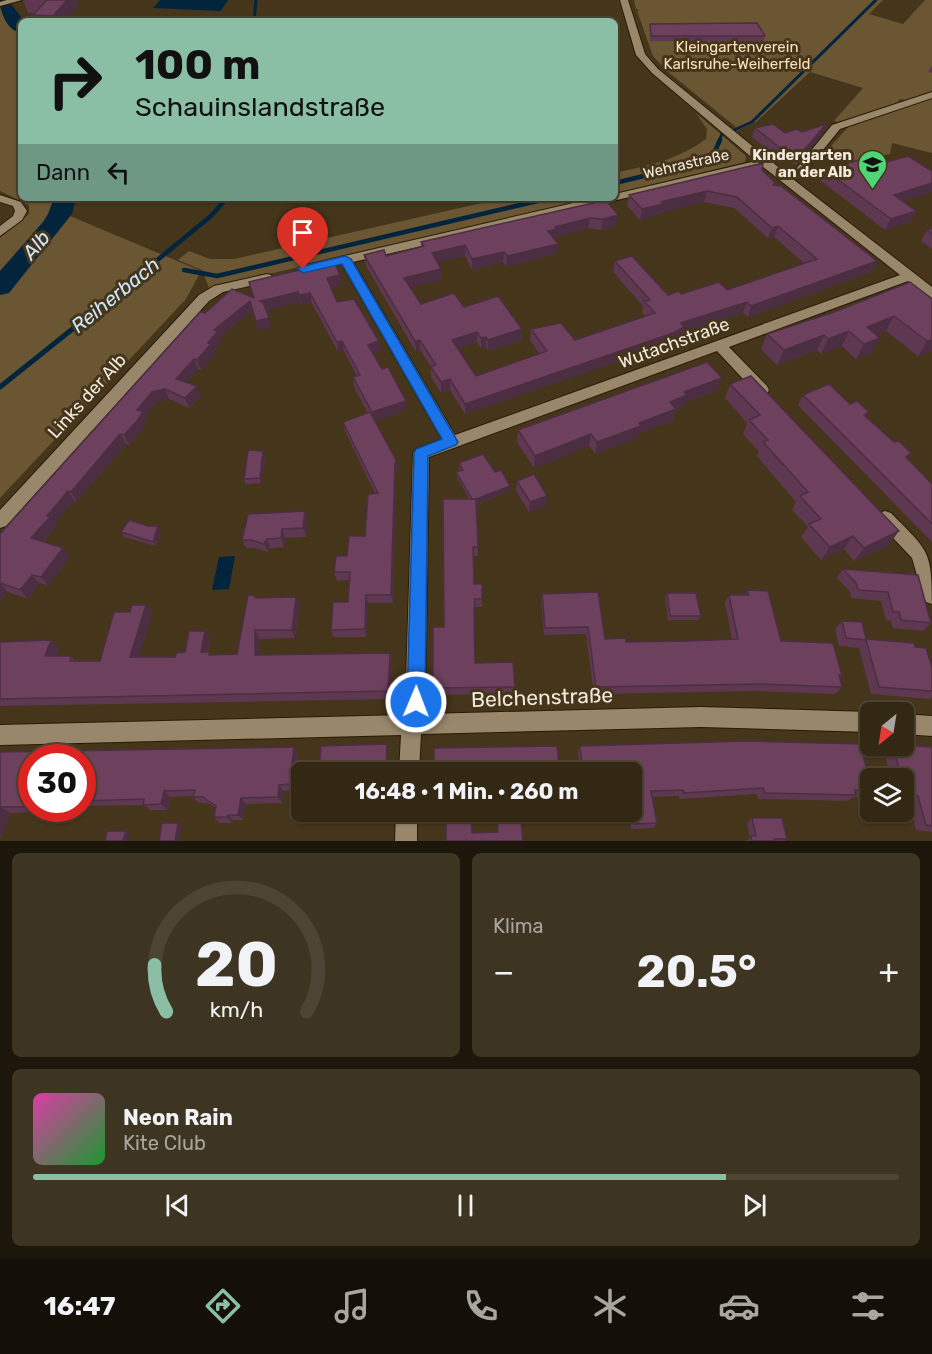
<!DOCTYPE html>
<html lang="de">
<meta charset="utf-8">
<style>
:root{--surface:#332814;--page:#3e3422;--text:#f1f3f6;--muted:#a9a6a0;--line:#4e4434;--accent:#8abfa5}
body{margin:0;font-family:Rubik,sans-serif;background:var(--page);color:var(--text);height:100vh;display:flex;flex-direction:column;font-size:22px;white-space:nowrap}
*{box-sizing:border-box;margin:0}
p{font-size:20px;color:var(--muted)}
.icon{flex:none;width:33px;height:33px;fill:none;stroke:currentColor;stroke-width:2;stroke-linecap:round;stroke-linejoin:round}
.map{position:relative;height:841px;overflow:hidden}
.details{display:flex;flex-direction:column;gap:12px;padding:12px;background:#1c160b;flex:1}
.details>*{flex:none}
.hud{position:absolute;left:18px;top:18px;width:600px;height:183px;border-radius:9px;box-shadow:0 2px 4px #0004,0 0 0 2px var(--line);background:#8abfa5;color:#111;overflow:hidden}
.needle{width:39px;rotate:210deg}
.tools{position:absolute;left:860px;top:702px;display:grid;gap:12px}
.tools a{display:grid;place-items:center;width:54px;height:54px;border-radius:9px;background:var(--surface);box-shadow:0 2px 4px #0004,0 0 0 2px var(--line);font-size:30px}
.speed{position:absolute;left:18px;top:744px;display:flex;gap:12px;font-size:30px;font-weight:700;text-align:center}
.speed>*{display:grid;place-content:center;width:78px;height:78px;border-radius:50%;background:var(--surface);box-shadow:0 2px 4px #0004,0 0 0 2px var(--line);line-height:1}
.speed .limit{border:9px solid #d22;background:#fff;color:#111}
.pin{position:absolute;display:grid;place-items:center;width:51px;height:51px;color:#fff;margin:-62px -26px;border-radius:50% 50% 50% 0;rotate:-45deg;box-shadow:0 0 6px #0007}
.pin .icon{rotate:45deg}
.me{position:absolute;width:66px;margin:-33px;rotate:1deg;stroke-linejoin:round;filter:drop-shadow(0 0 4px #0008)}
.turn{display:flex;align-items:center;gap:21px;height:126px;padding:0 18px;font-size:27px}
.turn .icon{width:78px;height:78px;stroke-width:2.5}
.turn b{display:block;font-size:42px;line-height:51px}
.then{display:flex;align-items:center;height:57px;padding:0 18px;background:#0003;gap:12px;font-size:22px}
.big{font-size:45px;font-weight:700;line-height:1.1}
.details .widget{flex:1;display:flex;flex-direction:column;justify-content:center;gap:9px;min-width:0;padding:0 21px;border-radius:9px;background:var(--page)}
.details .dial{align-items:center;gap:0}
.dial svg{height:156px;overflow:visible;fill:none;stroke:var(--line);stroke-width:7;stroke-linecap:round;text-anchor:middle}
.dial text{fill:var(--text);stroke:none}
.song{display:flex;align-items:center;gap:18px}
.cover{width:72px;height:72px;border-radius:9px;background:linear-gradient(135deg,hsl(320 70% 55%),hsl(130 70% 35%))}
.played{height:6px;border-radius:3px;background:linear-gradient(90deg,var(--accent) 80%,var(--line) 80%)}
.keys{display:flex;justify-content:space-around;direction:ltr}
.heat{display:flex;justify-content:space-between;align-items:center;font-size:33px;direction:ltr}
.details .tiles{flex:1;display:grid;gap:12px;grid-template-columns:1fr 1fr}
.widget:last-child{grid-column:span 2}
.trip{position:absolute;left:291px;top:762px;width:351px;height:60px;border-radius:9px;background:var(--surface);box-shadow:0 2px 4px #0004,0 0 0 2px var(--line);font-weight:700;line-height:60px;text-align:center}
.tab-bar{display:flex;height:96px;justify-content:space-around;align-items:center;background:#141008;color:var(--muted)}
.tab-bar .icon{width:42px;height:42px}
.tab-bar .current{color:var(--accent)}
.tab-bar b{font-size:27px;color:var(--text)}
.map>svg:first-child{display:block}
.green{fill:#6b5633}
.water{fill:#02253d}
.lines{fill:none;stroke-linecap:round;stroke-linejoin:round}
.stream-far2{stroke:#02253d;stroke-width:3}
.stream-far1{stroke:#02253d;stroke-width:4.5}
.stream{stroke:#02253d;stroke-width:5}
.river{fill:#02253d;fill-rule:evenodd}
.minor-casing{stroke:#2a1c03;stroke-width:2}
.minor{fill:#99876b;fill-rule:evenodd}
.wall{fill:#5e3851}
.shaded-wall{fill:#4c2e42}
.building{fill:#6d415e;stroke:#4c2e42;stroke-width:1.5}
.route{fill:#1a73e8;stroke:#114b97;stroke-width:1.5}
.labels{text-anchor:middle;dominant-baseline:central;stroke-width:6;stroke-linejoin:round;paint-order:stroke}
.far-park-label{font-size:15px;fill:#fbe0b6;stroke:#44351b}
.far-poi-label{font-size:15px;font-weight:bold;fill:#f4eadc;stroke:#44351b;text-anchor:end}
.far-street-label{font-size:15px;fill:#f4eadc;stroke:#44351b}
.street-label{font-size:18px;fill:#f4eadc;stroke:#44351b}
.water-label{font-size:20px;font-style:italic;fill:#cce7fd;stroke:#44351b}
.near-street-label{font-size:21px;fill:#f4eadc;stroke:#44351b}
</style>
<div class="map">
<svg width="932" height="841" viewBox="0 0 932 841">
<rect width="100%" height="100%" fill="#44351b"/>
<g class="green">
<path d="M634 0H883L869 14 903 24 925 0H932V92L906 100 900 99 896 104 838 122 834 121 863 88 810 72 756 122 736 131 733 129 736 127 667 71 653 56 637 11 640 10 636 9Z"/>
<path d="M0 8 6 17 21 24V198H73L70 216 201 271 186 299 0 498V238L29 214V205L0 191Z"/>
<path d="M932 98V153L892 143 890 154 847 162 824 154 849 126Z"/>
<path d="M696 113 746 156 745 162 615 194V173C650 165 677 160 706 139L707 129Z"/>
<path d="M504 198H596L209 288 202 270 178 260 189 251 210 259H234Z"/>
</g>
<g class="water">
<path d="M160 0H228L221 11 153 8Z"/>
<path d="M235 556 229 589 212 590 219 557Z"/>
</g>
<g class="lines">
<g class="stream-far2">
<path d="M254 21 256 0"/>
<path d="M734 130 752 122 876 0"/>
<path d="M719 141 722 134"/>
</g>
<g class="stream-far1">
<path d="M615 183 701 162 715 151 720 140"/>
<path d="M184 270 217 276 550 198"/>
<path d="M83 321 211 216 227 198"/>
</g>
<path class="stream" d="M0 387 85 319"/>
<g class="river">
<path d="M0 0H8L24 21H21V33C7 30 0 13 0 0Z"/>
<path d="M54 198H76L72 214 9 293 0 295V271L43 222 48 214Z"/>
</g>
<defs>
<g id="minor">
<path d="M7 0H22L0 6V2Z"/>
<path d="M620 0H628L645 54 658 69 788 175 792 174 832 125 932 92V98L840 129 800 178 794 180 932 287V298L908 281 729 347 767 386 769 390 767 394H757L717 351 429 457 425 714 701 707 870 712V732L701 727 421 734 419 772H399L401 735 0 745V725L405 715 413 453 416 449 442 439 342 264 305 273 299 269 301 266 595 198H615V194L756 161 652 73 636 55ZM762 166 900 275 455 435 353 262Z"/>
<path d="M0 195 21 202 27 211 22 220 0 236V226L13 216 15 211 13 206 0 202Z"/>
<path d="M267 274 271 275 273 278 271 281 223 292 209 301 6 526 0 528V510L199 295 214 286Z"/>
<path d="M885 511 891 513C928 551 932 549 932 604L926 602 923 596 912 558 879 523 877 518 879 513Z"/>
<path d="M903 714 932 716V736L903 734Z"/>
<path d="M396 812H417V841H395Z"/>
</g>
</defs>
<use href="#minor" class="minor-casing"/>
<use href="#minor" class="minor"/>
</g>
<g class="wall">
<path d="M23 0H77L79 5 65 21H35L33 15 35 13H28Z"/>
<path d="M650 24 765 36 763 41H650Z"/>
<path d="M932 65V73L928 72Z"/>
<path d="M755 128 785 133 822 134 797 165 781 160 752 137Z"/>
<path d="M869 167 932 171V192L903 201 916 211 911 221 885 230 821 181 825 170Z"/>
<path d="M762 170 774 185 871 272 748 317 743 313 708 323 683 332 681 338 670 343 465 414 450 390 441 393 431 377V367L420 350 416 352 366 266 364 255 386 256 421 247V242L606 200 616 226 601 230 588 228 556 237 555 240 556 254 506 267 503 262 472 270 465 256 437 262 441 280 410 287 421 304 464 307 522 329V340L488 351 486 347 481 349 477 342 458 349 476 376 540 354 530 340 531 329 575 340 645 316 642 312 643 306 613 272 615 261 668 295 727 290 805 264 774 237 768 238 734 208 704 202 661 212 660 214 640 220 627 206 629 195Z"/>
<path d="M932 228V249L921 241 927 230Z"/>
<path d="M910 282 932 351 918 356 886 331 876 335 880 338 871 353 856 359 842 346 821 354 817 350 777 365 761 349 767 334 837 311Z"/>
<path d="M342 285 331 288 337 302 379 341 381 351 373 354 382 369 406 401V410L375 421 397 462 398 471 396 472 393 603H368L366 637H333L331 630 348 602 350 580 337 581 334 572 365 536 375 493 345 431 343 422 368 413 354 387 353 377 357 376 344 351 338 352 312 303 301 305 300 302 266 310 271 327 259 331 252 311 220 337 222 341 214 351 215 354 201 370 198 369 186 382 201 396 189 408 169 399 157 402 145 416 147 421 141 431 129 445 126 444 77 501 74 500 55 524 56 526 43 542 63 548 70 557 48 586 40 583 28 599 8 592 0 600V534L205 313 254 298Z"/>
<path d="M730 384 889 545 854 561 844 549 821 560 801 537 808 527 792 510 796 502 757 456 759 452 743 434 747 423 725 398Z"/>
<path d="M718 390 684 403 683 407 675 411 672 421 639 433 638 438 595 454 589 446 534 468 517 442 518 430Z"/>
<path d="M803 395 850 404 866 417 932 484V542L798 405Z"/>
<path d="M265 457 261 483 245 484 244 479Z"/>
<path d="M459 463 495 472 510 491 477 504 478 556H474V584L482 599V607H475L474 617 475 663 515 687 514 694 434 695 433 688 469 499 457 477 456 472 461 471 459 468Z"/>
<path d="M517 481 546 506 529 512 516 491Z"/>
<path d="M308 520 306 537 285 538 284 547 270 548 268 552 255 548H246L242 540Z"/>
<path d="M158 526 161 531 156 546 124 537 121 532Z"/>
<path d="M843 569 918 575 931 623 923 631 893 628 891 621 886 620 881 601 851 598 850 591 837 578Z"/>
<path d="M747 590 781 641 842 675 840 677 842 687 835 694 756 691 594 694 586 634 544 635 541 602 542 594 605 639 626 642 687 641 732 639 725 603 729 595H745Z"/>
<path d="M667 593 701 616 698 620H668L665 597Z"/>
<path d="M255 596 256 598 296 597 299 606 295 638 259 639V655L390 653 392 661 390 699 0 706V642L51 640 59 648 56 656H71L76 661H100L130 612 146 605 152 613 139 657H175L185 652 205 631 210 639 208 652 211 655 237 654Z"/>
<path d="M842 621 866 639 932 667V697L930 699 871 694 859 648 839 646 835 629Z"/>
<path d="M580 746 888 768 884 751 891 746 932 747V832L916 830 909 802H903V778H870V795H867L865 797H853L848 801 758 799 757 794 679 799V796L652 797 657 823 653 828 631 829 629 815 585 816V812H632V772H580L578 752Z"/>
<path d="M0 752 298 753 294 790 283 791 282 803 246 804 243 820H233L232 823H219L214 817 216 808 208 803H199L193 797 194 796 170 797 168 810H150L144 805 82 806V758H32V808H51L50 812 10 813 2 836H0Z"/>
<path d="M752 818 787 839 785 841H746L750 838 747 823Z"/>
</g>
<g class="shaded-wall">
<path d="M67 0H77L79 5 65 21H55L53 16Z"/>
<path d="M826 124 822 134 797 165 800 155Z"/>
<path d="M932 183V192L889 206 894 195Z"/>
<path d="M707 191 704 202 661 212 660 214 640 220 642 209 661 202Z"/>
<path d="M916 211 911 221 885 230 891 219Z"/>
<path d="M618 215 616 226 601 230 603 219Z"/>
<path d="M590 218 588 228 556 237V240L547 242 548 231 555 227Z"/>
<path d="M778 226 774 237 768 238 772 228Z"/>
<path d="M558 244 556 254 506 267 507 256Z"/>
<path d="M465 245V256L433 264 432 253Z"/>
<path d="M504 252 503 262 472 270V259Z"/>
<path d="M877 261 871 272 748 317 751 306Z"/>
<path d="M441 269V280L405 288 404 278Z"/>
<path d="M340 275 342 285 329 288 327 278Z"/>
<path d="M298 292 300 302 263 311 260 301Z"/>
<path d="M310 293 312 303 301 305 299 295Z"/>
<path d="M250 301 252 311 220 337 222 341 214 351 215 354 201 370 197 360 208 343 214 330Z"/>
<path d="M747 302 743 313 683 332 681 338 670 343 465 414V404L681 323Z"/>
<path d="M894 316 886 331 860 341 867 327Z"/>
<path d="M269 318 271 327 259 331 256 321Z"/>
<path d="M522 329V340L488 351V340Z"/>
<path d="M849 331 842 346 821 354 828 339Z"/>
<path d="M477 332V342L452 351V340Z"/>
<path d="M824 335 817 350 777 365 784 350Z"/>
<path d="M486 337V347L481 349V338Z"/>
<path d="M880 338 871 353 856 359 864 344Z"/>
<path d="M420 340V350L416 352 415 341Z"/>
<path d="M932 340V351L918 356 927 341Z"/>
<path d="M342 341 344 351 338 352 337 342Z"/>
<path d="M379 341 381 351 369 355 368 345Z"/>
<path d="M194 359 198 369 180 389 176 379Z"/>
<path d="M722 378 718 390 684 403 683 407 675 411 672 421 639 433 638 438 595 454 597 442 670 402 684 392Z"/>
<path d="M450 379V390L441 393V382Z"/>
<path d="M197 386 201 396 189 408 185 398Z"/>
<path d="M165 389 169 399 157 402 145 416 147 421 141 431 129 445 124 435 137 410 152 392Z"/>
<path d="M406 401V410L373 422 372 412Z"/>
<path d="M120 434 126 444 77 501 71 492Z"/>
<path d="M591 434 589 446 534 468 535 456Z"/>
<path d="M263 451 265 457 261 483 260 478Z"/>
<path d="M397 462 398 471 396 472 393 603 391 595 395 463Z"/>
<path d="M510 486V491L473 505V500Z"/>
<path d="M68 491 74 500 55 524 56 526 38 547 31 538 47 516Z"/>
<path d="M547 496 546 506 529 512 530 502Z"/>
<path d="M305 511 308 520 306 537 303 528Z"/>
<path d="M158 526 161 531 156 546 153 542Z"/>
<path d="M282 529 285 538 284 547 281 538Z"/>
<path d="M899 531 889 545 854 561 864 548Z"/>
<path d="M853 536 844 549 821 560 830 547Z"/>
<path d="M267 539 270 548 268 552 264 544Z"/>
<path d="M63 548 70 557 48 586 41 577Z"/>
<path d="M32 575 40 583 28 599 20 590Z"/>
<path d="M0 583 8 592 0 600Z"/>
<path d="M366 595 368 603 366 637 365 629Z"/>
<path d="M296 597 299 606 295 638 292 630Z"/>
<path d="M146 605 152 613 137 665 130 657Z"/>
<path d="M255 630 259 639V663L255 655Z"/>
<path d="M205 631 210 639 206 660 201 652Z"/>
<path d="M51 640 59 648 53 664 45 656Z"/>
<path d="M390 653 392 661 390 699 388 691Z"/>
<path d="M387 744 388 752V772H386Z"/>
<path d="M294 747 298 753 294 790 290 784Z"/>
<path d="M279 785 283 791 282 803 278 797Z"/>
<path d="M164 791 170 797 168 810 161 804Z"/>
<path d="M241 798 246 804 243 820 238 815Z"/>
<path d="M0 807 10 813 2 836 0 835Z"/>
<path d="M44 808H51L50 812Z"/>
<path d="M228 815 233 820 232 823 227 817Z"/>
<path d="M178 823 182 826 179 841H175Z"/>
<path d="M126 831 130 834 128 841H123Z"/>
</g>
<g class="building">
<path d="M47 0H67L53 16 33 15Z"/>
<path d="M757 23 765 36H651L650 24Z"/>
<path d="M773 124 785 133 797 129 802 132 826 124 800 155 784 151 755 128Z"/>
<path d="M908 156 932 171V183L894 195 916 211 891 219 825 170 859 160 869 167Z"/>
<path d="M763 163 762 170 775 183 773 185 781 186 877 261 751 306 747 302 712 313 681 323 684 327 673 333 465 404 450 379 441 382 431 367 436 365 420 340 415 341 364 255 384 250 386 256 424 246 421 242 606 200 618 215 603 219 590 218 555 227 557 229 548 231 558 244 507 256 504 252 472 259 465 245 432 253 441 269 404 278 421 304 454 293 464 307 498 296 522 329 488 340 486 337 481 338 477 332 452 340 476 376 547 351 531 329 561 323 575 340 655 313 644 301 650 300 615 261 632 256 668 295 679 291 681 294 719 282 727 290 817 259 778 226 772 228 737 197 707 191 661 202 663 204 642 209 629 195Z"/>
<path d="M932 228V234L927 230Z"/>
<path d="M334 262 340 275 327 278 337 302 354 299 379 341 368 345 382 369 388 367 406 401 372 412 353 377 360 375 342 341 337 342 310 293 299 295 298 292 260 301 263 302 269 318 256 321 250 301 214 330 218 331 208 343 211 344 197 360 194 359 176 379 197 386 185 398 165 389 152 392 137 410 143 412 137 421 124 435 120 434 71 492 68 491 47 516 50 517 31 538 63 548 41 577 32 575 20 590 0 583V534L200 312 205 313 232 289 254 298 249 282Z"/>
<path d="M910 282 932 299V340L927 341 894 316 867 327 880 338 864 344 849 331 828 339 824 335 784 350 767 334 837 311Z"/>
<path d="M707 362 722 378 684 392 687 395 670 402 676 409 639 423 641 426 597 442 591 434 535 456 518 430Z"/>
<path d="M751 376 899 531 864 548 853 536 830 547 809 524 821 519 800 496 808 492 763 442 768 440 749 420 760 415 730 384Z"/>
<path d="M829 384 850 404 857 401 869 412 864 415 894 442 899 441 911 453 906 457 932 484V524L803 395Z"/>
<path d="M370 412 397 462 395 463 391 595H366L365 629 331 630 333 602H348L350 572H334L336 556H347L349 536H365L368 494 378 493 343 422Z"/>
<path d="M248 450 263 451 260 478 244 479Z"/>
<path d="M483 454 495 472 501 470 510 486 476 499H472L456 472 463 470 459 463Z"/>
<path d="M534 474 547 496 530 502 517 481Z"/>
<path d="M443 499H476L478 547H473L474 584H482V599H475L474 612 475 663 513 662 515 687 433 688V627H444Z"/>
<path d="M305 511 303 528 282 529 281 538 267 539 264 544 252 540H242L248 514Z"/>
<path d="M129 520 148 526H158L153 542 121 532Z"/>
<path d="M843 569 918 575 931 623 901 620 899 612H893L888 592 858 590 856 583Z"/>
<path d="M747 590 768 591 781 641 833 643 842 675H839L842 687 761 684 596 687 588 627 545 628 542 594 598 592 605 639 626 638V642L687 641 738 639 729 595H749Z"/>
<path d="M667 593H696L701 616H670Z"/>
<path d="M248 595 255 596V598L296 597 292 630H255V655L390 653 388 691 0 699V642L51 640 45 656H71L70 661H100L114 612H130L132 605H146L130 657H175L176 653 185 652 189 631H205L201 652H209V655L237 654Z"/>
<path d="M842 621 862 622 866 639 914 643 915 647 926 648 932 667V691L879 687 866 640 846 638Z"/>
<path d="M747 741 860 744 866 767 899 769 893 746 903 745 932 747V826L926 825 918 796H913L912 791H903V778H870V791L855 790 856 795 765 793 763 788 684 793 683 790 651 791 657 823 635 824 633 810H632V772H583L580 746Z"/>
<path d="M387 744 386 772H319L321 746Z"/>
<path d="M557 746 560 772H427V769H434V748Z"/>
<path d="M294 747 290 784 279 785 278 797 241 798 238 815H228L227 817H214L216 806 203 797H193L195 790 164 791 161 804 143 805 144 799 82 801V758H32V807H0V808V752Z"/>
<path d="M446 812H471L472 833 498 832 497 812H520L523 841H446Z"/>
<path d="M752 818H782L787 839H774L775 841H752L751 836H756Z"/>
<path d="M162 823H178L175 841H159Z"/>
<path d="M107 831H126L123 841H105Z"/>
</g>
<path class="route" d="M345 256 351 259 458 442 456 445 428 456 425 702 422 708 416 711 410 708 407 702 414 453 416 449 442 439 342 264 303 273 298 269 299 267Z"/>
<defs>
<symbol id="school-pin" viewBox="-11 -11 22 30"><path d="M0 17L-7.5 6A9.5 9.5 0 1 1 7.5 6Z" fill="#4ed676" stroke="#44351b"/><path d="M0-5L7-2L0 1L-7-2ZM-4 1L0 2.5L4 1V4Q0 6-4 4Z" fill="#111"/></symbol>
</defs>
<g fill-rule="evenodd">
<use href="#school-pin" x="856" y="148" width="33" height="45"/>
</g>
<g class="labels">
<g class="far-park-label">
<text x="737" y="47">Kleingartenverein<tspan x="737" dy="17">Karlsruhe-Weiherfeld</tspan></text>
</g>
<g class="far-poi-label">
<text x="852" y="155">Kindergarten<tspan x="852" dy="17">an der Alb</tspan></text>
</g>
<g class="far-street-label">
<text transform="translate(686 164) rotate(-13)">Wehrastraße</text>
</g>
<g class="street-label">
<text transform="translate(674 343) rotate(-20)">Wutachstraße</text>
<text transform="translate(87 396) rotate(-48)">Links der Alb</text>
</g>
<g class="water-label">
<text transform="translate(36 245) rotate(-50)">Alb</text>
<text transform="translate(115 295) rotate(-39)">Reiherbach</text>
</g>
<g class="near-street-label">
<text transform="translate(542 697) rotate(-2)">Belchenstraße</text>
</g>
</g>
</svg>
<div class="tools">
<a><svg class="needle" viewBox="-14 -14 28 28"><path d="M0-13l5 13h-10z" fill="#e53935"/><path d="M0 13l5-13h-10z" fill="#a9a6a0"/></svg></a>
<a><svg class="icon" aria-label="layers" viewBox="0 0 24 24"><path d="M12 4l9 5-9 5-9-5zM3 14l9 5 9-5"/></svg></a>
</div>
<div class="speed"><div class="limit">30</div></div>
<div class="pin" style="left:303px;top:269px;background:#d93025"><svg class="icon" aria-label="arrive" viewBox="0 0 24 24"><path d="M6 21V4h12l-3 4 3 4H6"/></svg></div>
<svg class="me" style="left:416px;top:702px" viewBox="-20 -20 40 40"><circle r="17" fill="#1a73e8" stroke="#fff" stroke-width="3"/><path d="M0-11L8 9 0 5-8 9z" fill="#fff"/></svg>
<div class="trip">16:48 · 1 Min. · 260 m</div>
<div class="hud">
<div class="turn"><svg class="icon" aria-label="right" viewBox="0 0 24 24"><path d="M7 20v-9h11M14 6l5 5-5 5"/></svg><div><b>100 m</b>Schauinslandstraße</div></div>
<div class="then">Dann<svg class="icon" aria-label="left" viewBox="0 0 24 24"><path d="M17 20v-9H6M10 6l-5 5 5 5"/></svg></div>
</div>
</div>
<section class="details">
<div class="tiles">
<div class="widget dial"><svg viewBox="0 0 100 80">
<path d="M14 69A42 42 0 1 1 86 69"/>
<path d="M14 69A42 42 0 0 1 8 45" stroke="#8abfa5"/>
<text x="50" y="56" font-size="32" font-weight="700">20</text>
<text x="50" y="72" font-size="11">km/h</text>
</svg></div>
<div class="widget"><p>Klima</p>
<div class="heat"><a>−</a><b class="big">20.5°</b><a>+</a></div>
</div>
<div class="widget">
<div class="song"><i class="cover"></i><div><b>Neon Rain</b><p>Kite Club</p></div></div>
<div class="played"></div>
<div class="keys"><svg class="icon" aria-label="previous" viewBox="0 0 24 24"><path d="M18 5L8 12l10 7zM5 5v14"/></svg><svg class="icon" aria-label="pause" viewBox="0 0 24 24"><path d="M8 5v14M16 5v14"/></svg><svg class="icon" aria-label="next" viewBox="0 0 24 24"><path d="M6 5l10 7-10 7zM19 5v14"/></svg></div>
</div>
</div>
</section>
<nav class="tab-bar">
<b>16:47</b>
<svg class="icon current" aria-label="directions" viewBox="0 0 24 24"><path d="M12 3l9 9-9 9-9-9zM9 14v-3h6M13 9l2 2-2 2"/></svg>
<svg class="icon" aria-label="music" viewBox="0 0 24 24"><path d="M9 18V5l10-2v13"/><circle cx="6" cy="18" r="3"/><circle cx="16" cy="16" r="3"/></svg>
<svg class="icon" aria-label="phone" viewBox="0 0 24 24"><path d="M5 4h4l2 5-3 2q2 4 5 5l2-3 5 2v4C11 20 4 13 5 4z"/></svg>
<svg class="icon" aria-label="climate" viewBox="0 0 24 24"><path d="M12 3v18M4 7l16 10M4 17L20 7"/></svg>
<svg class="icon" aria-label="car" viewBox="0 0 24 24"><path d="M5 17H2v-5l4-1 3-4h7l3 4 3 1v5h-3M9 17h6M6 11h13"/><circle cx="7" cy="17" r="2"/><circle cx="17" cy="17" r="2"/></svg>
<svg class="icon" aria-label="filters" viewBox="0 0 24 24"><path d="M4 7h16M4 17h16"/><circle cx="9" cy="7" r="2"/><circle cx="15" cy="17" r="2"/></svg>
</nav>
